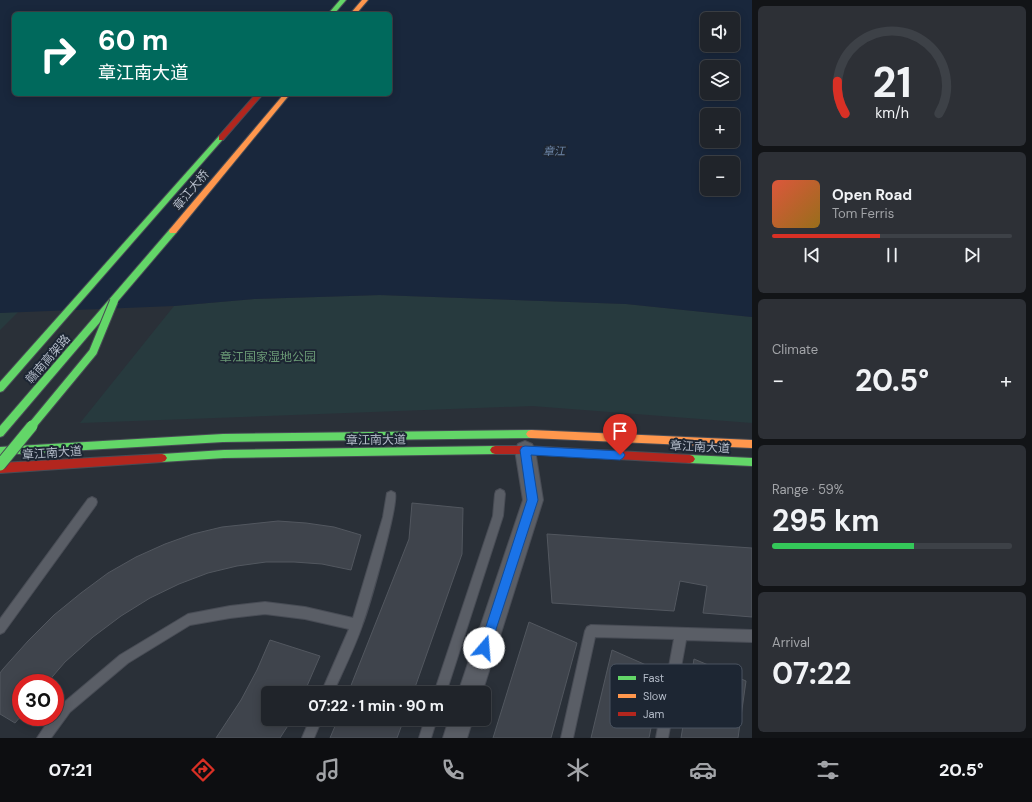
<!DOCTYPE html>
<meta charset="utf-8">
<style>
:root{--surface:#20242a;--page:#2d3036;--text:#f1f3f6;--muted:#a2a4a8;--line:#3d4147;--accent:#d93025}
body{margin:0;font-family:"DM Sans","Noto Sans SC",sans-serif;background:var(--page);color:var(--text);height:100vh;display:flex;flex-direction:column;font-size:15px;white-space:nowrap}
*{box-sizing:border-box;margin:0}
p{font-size:13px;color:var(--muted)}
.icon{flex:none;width:22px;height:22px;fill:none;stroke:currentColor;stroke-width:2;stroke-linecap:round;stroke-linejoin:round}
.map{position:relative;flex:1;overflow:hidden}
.sheet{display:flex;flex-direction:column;gap:6px;padding:6px;background:#121417;width:280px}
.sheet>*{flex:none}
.top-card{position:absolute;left:12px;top:12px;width:380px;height:84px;border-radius:6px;box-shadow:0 2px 10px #0003,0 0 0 1px var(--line);background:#00695c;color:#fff;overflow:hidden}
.tools{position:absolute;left:700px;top:12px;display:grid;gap:8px}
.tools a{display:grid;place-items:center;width:40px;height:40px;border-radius:6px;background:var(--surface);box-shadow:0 2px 10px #0003,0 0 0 1px var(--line);font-size:20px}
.speed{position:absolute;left:12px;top:674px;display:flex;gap:8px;font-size:20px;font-weight:700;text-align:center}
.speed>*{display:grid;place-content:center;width:52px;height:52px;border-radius:50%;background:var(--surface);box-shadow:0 2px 10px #0003,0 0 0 1px var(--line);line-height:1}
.speed .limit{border:6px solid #d22;background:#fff;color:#111}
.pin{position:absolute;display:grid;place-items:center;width:34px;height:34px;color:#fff;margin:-41px -17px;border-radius:50% 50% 50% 0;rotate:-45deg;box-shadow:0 0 4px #0007}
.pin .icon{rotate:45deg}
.me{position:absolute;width:44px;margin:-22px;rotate:18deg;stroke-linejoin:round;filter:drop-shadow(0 0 3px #0008)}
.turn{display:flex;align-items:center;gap:14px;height:84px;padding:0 20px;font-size:18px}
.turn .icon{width:52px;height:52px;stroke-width:2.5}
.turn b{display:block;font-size:28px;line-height:34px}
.big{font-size:30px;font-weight:700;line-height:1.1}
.sheet .widget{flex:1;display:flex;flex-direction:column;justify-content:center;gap:6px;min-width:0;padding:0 14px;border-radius:6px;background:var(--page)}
.sheet .dial{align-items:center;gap:0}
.dial svg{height:104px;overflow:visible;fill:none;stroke:var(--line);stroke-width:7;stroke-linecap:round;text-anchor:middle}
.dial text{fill:var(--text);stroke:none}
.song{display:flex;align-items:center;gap:12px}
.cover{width:48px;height:48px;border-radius:6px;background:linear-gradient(135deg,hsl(10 70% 55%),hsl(40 70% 35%))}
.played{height:4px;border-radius:2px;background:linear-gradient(90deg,var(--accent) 45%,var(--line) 45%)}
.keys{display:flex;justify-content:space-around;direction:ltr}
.heat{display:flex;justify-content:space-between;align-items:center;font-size:22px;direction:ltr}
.charge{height:6px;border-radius:3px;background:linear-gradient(90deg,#34c759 59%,var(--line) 0)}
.trip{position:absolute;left:261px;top:686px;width:230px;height:40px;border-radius:6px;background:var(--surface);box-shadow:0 2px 10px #0003,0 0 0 1px var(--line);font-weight:700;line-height:40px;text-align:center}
.menu{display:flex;height:64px;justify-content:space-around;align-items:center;background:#0d0e11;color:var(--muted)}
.menu .icon{width:28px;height:28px}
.menu .current{color:var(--accent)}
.menu b{font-size:18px;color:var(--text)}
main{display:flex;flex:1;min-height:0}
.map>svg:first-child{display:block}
.green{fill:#273a3e}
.water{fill:#19273c;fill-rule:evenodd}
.building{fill:#3f444c;stroke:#52575f}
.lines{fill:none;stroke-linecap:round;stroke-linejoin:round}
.lane-casing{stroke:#484c55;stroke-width:2}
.street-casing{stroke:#484c55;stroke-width:2}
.fast-casing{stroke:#484c55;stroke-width:2}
.slow-casing{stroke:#484c55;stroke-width:2}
.jam-casing{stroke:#484c55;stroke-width:2}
.lane{fill:#5a5e66;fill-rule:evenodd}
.street{fill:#5a5e66;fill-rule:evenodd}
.fast{fill:#63d668;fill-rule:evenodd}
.slow{fill:#ff974d;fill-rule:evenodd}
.jam{fill:#b3261e;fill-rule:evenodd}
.fast-bridge-far1-casing{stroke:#474c53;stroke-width:10;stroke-linecap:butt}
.fast-bridge-casing{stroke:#474c53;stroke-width:13;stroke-linecap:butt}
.fast-bridge-far1{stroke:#63d668;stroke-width:8}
.fast-bridge{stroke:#63d668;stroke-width:11}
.route{fill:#1a73e8;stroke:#114b97}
.labels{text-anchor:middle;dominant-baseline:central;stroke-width:4;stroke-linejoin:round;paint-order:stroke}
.far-water-label{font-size:11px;font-style:italic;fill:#6d86a8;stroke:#1d2633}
.street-label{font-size:12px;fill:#b4bcc9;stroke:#1d2633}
.park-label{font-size:12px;fill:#6b9a76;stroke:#1d2633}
.key{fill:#1d2633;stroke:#4a5360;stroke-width:1}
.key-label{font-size:11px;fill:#b4bcc9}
</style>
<main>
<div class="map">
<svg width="752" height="738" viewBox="0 0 752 738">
<rect width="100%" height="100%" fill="#2a3038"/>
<g class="green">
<path d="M380 295 626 304 752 317V423L532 406 80 423 174 306 254 299Z"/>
<path d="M19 311 0 330V313Z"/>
</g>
<path class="water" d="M0 0H752V317L626 304 380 295 254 299 174 306 0 313ZM14 14H390V94H14ZM707 19H733V45H707ZM707 67H733V93H707ZM707 115H733V141H707ZM707 163H733V189H707Z"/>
<g class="building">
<path d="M412 503 463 508 462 554 413 693H348L409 539Z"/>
<path d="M278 521 306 523 334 527 361 535 351 570 322 564 294 562H266L237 566 208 573 179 584 150 598 121 616 93 637 65 662 47 683H21V716L15 723 0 714V673L3 669 28 641 54 615 81 593 108 573 136 557 165 544 193 534 222 527Z"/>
<path d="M547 534 752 548V617L703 613 707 586 680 581 674 611 552 603Z"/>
<path d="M529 622 577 643 551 738H493Z"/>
<path d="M270 640 320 656 304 693H268V719H291L289 724 280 738H216L241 700 257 670Z"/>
<path d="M612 650 662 672 649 738H591Z"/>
<path d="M694 659 746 681 738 738H681Z"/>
<path d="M338 719H404L397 738H330Z"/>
</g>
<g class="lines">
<defs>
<g id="lane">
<path d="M500 489 504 491 505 494 503 516 446 693H434L493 516 495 494 496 491Z"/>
<path d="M391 491 395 493C399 504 369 608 362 626 354 649 343 671 333 693H321L349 629 305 619 265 614 230 618 190 625 128 663 70 712 51 738H37L51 717H55V712L62 704 120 655 188 614 230 606 265 602 305 607 353 618 383 517 387 493Z"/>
<path d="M92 497 96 499 97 502 96 505 4 632 0 634V619L88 499Z"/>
<path d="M591 625 752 630V642L686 640 668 738H656L674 639 595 637 573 738H561L585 631 587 627Z"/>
<path d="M310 719H322L314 738H302Z"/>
<path d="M425 719H437L431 738H419Z"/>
</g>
<g id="street">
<path d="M525 441 532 444 535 450 543 500 482 693H458L523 500 515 450 518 444Z"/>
<path d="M449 719H473L467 738H443Z"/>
</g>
<g id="fast">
<path d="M340 0H346L334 14H328Z"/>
<path d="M219 136H223L224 138 3 391 0 392V382Z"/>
<path d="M173 228 176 229 177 231 176 233 3 436 0 437V426L170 229Z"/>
<path d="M531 430 534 431 536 434 534 437 531 438 223 442 0 455V447L223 434Z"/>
<path d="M495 446 498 447 500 450 498 453 495 454 224 458 162 462 159 461 157 458 159 455 162 454 224 450Z"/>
<path d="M690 455 752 458V466L690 463 687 462 685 459 687 456Z"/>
</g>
<g id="slow">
<path d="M362 0H368L356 14H350Z"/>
<path d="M284 94H290L176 233H170L169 231 170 229Z"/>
<path d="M531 430 752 440V448L531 438 528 437 526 434 528 431Z"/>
</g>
<g id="jam">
<path d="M256 94H263L223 140H219V136Z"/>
<path d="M495 446H525L690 455 693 456 695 459 693 462 690 463 525 454H495L492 453 490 450 492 447Z"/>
<path d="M162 454 165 455 167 458 165 461 162 462 0 473V463Z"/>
</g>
</defs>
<use href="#lane" class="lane-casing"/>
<use href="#street" class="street-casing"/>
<use href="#fast" class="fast-casing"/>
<use href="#slow" class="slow-casing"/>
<use href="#jam" class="jam-casing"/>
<use href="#lane" class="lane"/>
<use href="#street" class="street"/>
<use href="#fast" class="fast"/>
<use href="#slow" class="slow"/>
<use href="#jam" class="jam"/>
<defs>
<path id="fast-bridge-far1" d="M31 427 93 352 114 301"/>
<path id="fast-bridge" d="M0 465 32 426"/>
</defs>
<use href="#fast-bridge-far1" class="fast-bridge-far1-casing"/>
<use href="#fast-bridge" class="fast-bridge-casing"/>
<use href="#fast-bridge-far1" class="fast-bridge-far1"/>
<use href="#fast-bridge" class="fast-bridge"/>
</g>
<path class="route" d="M525 446 620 451 623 452 625 455 623 458 620 460 531 455 538 500 490 648 489 653 484 654 480 653 479 648 527 500 520 450 522 447Z"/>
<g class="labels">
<g class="far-water-label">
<text x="554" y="151">章江</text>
</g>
<g class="street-label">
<text transform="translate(191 190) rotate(-50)">章江大桥</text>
<text transform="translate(48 359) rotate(-49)">赣南高架路</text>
<text transform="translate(376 440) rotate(-1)">章江南大道</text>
<text transform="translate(700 447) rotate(3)">章江南大道</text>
<text transform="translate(52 453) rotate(-4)">章江南大道</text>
</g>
<g class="park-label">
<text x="268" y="357">章江国家湿地公园</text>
</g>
</g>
<rect x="610" y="664" width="132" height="64" rx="6" class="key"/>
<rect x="618" y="676" width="18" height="4" fill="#63d668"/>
<rect x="618" y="694" width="18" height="4" fill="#ff974d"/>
<rect x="618" y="712" width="18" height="4" fill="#b3261e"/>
<g class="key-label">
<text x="643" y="682">Fast</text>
<text x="643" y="700">Slow</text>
<text x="643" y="718">Jam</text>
</g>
</svg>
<div class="tools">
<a><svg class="icon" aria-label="sound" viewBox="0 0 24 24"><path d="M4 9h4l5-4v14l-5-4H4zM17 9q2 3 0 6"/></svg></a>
<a><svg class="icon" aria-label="layers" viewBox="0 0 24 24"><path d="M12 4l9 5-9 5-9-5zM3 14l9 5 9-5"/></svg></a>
<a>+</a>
<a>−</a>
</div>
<div class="speed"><div class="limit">30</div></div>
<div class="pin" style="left:620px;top:455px;background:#d93025"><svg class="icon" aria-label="arrive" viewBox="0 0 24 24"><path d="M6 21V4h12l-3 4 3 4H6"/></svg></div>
<svg class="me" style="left:484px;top:648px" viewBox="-20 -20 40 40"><circle r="19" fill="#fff"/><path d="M0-13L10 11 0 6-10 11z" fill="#1a73e8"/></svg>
<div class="trip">07:22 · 1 min · 90 m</div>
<div class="top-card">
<div class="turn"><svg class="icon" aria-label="right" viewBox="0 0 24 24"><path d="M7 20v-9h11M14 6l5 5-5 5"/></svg><div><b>60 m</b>章江南大道</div></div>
</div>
</div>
<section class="sheet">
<div class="widget dial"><svg viewBox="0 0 100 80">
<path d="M14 69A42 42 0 1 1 86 69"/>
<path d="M14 69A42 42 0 0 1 8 44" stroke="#d93025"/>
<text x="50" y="56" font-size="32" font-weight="700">21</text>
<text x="50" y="72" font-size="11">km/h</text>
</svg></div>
<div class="widget">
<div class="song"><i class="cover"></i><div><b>Open Road</b><p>Tom Ferris</p></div></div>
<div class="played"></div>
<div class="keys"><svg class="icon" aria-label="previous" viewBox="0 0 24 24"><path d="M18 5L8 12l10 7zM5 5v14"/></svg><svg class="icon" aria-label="pause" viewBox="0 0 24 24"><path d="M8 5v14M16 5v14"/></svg><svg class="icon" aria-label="next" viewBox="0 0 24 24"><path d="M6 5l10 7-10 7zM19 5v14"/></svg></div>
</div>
<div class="widget"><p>Climate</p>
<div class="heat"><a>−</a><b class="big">20.5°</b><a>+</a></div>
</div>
<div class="widget"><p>Range · 59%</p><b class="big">295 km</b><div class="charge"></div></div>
<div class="widget"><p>Arrival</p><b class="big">07:22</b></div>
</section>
</main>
<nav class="menu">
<b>07:21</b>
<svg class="icon current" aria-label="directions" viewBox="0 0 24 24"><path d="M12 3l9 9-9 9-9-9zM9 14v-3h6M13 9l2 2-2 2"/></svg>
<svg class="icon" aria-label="music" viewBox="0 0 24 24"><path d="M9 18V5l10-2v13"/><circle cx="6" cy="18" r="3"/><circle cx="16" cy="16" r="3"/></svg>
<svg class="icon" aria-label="phone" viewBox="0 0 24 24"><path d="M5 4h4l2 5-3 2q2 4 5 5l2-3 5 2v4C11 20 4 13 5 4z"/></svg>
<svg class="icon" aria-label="climate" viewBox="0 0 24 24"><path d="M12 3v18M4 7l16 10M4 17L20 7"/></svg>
<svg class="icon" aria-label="car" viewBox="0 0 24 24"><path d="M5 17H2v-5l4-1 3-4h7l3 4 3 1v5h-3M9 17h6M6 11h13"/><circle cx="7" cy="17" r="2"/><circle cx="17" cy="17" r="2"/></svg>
<svg class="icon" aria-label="filters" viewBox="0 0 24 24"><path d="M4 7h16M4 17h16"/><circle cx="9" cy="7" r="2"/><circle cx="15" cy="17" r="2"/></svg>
<b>20.5°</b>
</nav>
